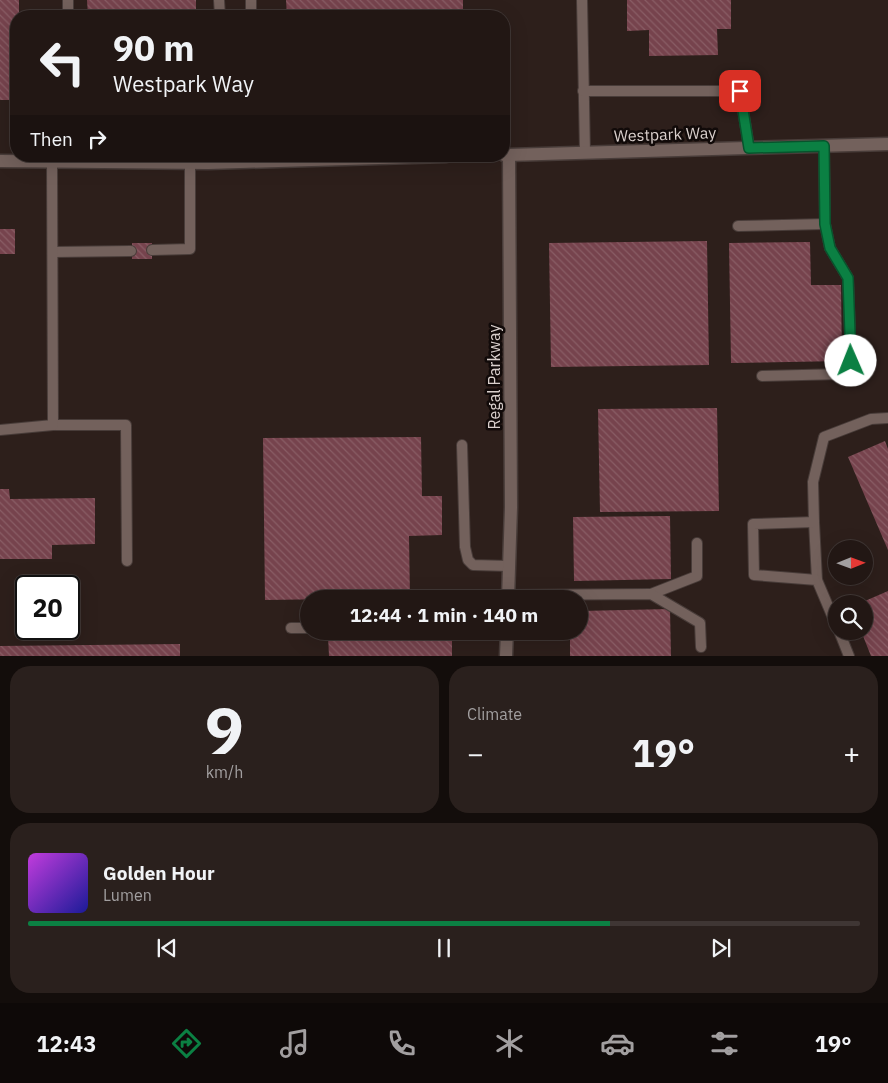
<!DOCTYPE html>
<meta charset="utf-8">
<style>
:root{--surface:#221714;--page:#2a201d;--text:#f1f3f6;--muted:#a29fa0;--line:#3f3634;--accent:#0b8043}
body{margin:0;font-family:"IBM Plex Sans",sans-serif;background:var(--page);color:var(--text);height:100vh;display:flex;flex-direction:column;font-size:19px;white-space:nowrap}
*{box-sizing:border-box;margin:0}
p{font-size:16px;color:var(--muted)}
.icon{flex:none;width:28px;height:28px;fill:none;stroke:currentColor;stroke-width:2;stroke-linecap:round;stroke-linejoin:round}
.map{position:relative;height:656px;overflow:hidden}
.panel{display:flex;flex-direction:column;gap:10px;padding:10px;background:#130d0b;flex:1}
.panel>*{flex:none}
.guide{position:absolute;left:10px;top:10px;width:500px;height:152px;border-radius:20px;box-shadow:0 5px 20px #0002,0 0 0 1px var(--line);background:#221714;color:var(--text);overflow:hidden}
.needle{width:32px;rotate:89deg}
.buttons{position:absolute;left:828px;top:540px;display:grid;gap:10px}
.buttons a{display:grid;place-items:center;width:45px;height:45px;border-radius:50%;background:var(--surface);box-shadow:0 5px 20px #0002,0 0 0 1px var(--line);font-size:25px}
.speed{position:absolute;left:15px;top:575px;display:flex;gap:10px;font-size:25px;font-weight:700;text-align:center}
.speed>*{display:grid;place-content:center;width:65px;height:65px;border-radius:50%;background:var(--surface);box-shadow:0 5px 20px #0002,0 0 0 1px var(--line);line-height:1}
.speed .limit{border:2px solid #111;border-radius:8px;background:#fff;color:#111}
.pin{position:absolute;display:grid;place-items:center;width:42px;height:42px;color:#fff;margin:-21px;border-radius:10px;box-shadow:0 2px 8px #0006}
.me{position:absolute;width:55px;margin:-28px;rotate:359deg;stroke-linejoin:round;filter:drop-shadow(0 0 4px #0008)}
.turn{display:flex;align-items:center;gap:18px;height:105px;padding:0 20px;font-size:22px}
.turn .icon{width:65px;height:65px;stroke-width:2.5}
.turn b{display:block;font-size:35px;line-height:42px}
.then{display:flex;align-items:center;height:48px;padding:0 20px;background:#0003;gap:10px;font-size:19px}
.big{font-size:38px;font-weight:700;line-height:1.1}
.panel .widget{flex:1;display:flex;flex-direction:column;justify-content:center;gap:8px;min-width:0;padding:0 18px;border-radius:20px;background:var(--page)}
.panel .dial{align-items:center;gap:0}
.dial b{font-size:65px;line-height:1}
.song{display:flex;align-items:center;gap:15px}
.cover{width:60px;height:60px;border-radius:8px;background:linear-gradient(135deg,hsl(290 70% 55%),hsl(240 70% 35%))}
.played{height:5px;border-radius:2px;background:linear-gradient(90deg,var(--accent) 70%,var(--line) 70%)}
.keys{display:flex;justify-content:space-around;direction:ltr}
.heat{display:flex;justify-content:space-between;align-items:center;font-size:28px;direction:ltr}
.panel .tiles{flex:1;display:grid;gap:10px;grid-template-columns:1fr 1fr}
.widget:last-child{grid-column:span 2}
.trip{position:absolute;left:300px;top:590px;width:288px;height:50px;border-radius:25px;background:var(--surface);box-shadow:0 5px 20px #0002,0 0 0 1px var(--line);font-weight:700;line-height:50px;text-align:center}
.tab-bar{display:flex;height:80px;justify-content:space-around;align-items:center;background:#0e0908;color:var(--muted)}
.tab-bar .icon{width:35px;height:35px}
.tab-bar .current{color:var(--accent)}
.tab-bar b{font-size:22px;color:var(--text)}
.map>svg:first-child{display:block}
.building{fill:url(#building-back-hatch)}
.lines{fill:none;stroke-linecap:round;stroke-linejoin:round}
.service-casing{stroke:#483c39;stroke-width:12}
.minor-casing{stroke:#483c39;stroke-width:15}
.tertiary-casing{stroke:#483c39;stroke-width:15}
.service{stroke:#73615c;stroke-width:10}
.minor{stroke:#73615c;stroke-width:12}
.tertiary{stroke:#73615c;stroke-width:12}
.route-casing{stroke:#07532c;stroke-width:12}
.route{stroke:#0b8043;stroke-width:9}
.labels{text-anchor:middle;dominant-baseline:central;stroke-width:5;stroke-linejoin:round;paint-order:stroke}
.street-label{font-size:16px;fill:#d9cfcc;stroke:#110a09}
</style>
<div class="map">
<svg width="888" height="656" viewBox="0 0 888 656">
<defs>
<pattern id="building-back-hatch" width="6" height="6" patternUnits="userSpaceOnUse" patternTransform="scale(1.25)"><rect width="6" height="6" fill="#76434d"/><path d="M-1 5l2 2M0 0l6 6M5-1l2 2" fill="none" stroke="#895d65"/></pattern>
</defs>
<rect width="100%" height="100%" fill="#2d1f1b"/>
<g class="building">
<path d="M0 0H19V16H16V100H0Z"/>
<path d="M87 0H196V16H88Z"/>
<path d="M286 0H463V11L432 12V16H287Z"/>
<path d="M627 0H731V29H717L718 55 649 56V30L627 31Z"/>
<rect x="0" y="229" width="15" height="25"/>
<path d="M707 241 709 365 551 367 549 243Z"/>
<path d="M810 242 811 285H841L842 361 731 363 729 243Z"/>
<rect x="132" y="243" width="20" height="16"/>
<path d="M717 408 719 511 600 512 598 409Z"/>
<path d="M421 437 422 496H442V535L409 536 410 598 265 600 263 438Z"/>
<path d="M885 441 888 449V550L848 457Z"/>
<path d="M0 489H9L10 499 95 498V544L52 545V559H0Z"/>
<path d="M670 516 671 579 574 581 573 517Z"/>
<path d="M888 591V656H871L861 631H864V604H858Z"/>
<path d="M670 609 671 656H570V631H579V611Z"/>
<path d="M452 634V656H329L328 636Z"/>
<path d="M180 644V656H0V646Z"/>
</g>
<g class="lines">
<defs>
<g id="service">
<path d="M68 0V16"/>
<path d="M219 0 220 16"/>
<path d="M251 0V16"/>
<path d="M582 0 585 152"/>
<path d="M583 91H740L749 147"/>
<path d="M738 226 825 224"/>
<path d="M152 250 190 249V163"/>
<path d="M53 252 131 251"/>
<path d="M762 376 843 374 849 369 851 361 848 278 830 248 825 224 824 145"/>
<path d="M53 425H126L127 561"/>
<path d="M0 430 53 425 52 162"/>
<path d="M462 445 465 547 468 560 473 565 509 566"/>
<path d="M814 522 817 580"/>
<path d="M651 594 697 576V543"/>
<path d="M508 595 651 594 700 623 701 647"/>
<path d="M836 625 817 580 754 575 753 524 814 522 813 482 824 437 871 419 888 418"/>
<path d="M291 628H309"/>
<path d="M839 631 849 656"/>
</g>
<g id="minor">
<path d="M508 599 511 507 509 155"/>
<path d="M506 656 507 631"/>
</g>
<g id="tertiary">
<path d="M504 155 888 144"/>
<path d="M0 161 208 163 446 156"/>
</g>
</defs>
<use href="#service" class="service-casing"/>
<use href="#minor" class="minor-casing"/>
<use href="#tertiary" class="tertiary-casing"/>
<use href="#service" class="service"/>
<use href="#minor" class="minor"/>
<use href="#tertiary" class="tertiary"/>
</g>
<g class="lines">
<defs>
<path id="route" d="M740 91 749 148 824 146 825 224 830 248 848 278 851 361"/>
</defs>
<use href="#route" class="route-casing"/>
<use href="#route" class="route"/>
</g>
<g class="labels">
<g class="street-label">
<text transform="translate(665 134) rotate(-2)">Westpark Way</text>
<text transform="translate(494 377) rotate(-90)">Regal Parkway</text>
</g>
</g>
</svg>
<div class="buttons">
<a><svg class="needle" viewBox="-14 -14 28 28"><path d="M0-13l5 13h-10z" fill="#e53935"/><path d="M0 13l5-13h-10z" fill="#a29fa0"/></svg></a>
<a><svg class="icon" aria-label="search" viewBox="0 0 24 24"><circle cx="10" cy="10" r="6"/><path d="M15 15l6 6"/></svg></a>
</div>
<div class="speed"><div class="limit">20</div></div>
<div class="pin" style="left:740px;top:91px;background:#d93025"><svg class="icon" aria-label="arrive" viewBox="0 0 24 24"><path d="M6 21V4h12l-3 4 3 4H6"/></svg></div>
<svg class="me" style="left:851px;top:361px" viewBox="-20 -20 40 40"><circle r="19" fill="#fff"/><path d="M0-13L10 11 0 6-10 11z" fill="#0b8043"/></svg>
<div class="trip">12:44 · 1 min · 140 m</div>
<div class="guide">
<div class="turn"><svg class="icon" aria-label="left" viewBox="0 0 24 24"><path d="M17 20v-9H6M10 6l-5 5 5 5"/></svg><div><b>90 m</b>Westpark Way</div></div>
<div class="then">Then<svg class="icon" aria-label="right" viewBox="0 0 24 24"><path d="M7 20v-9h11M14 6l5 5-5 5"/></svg></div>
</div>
</div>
<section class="panel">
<div class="tiles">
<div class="widget dial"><b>9</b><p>km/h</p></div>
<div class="widget"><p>Climate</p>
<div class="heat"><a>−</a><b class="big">19°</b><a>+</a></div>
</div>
<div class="widget">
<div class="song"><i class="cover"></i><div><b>Golden Hour</b><p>Lumen</p></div></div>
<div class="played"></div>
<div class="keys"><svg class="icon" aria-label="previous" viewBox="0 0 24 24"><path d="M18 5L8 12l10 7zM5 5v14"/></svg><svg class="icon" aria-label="pause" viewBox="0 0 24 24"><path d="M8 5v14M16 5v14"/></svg><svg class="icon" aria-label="next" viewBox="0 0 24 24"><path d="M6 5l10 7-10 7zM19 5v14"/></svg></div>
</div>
</div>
</section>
<nav class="tab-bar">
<b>12:43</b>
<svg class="icon current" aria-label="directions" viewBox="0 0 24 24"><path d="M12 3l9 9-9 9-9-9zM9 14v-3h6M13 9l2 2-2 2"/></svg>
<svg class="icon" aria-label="music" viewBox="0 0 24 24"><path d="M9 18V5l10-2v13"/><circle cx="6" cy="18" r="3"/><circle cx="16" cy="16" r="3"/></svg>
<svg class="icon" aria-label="phone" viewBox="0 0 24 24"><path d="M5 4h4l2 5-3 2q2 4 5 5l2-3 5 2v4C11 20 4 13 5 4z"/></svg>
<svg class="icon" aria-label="climate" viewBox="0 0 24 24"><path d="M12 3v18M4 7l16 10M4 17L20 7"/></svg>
<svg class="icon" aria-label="car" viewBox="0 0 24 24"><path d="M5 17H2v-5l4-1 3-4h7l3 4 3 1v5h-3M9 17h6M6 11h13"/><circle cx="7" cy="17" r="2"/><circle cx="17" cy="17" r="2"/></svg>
<svg class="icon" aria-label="filters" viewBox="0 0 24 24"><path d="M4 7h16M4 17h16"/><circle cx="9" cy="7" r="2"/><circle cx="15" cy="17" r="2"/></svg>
<b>19°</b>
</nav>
